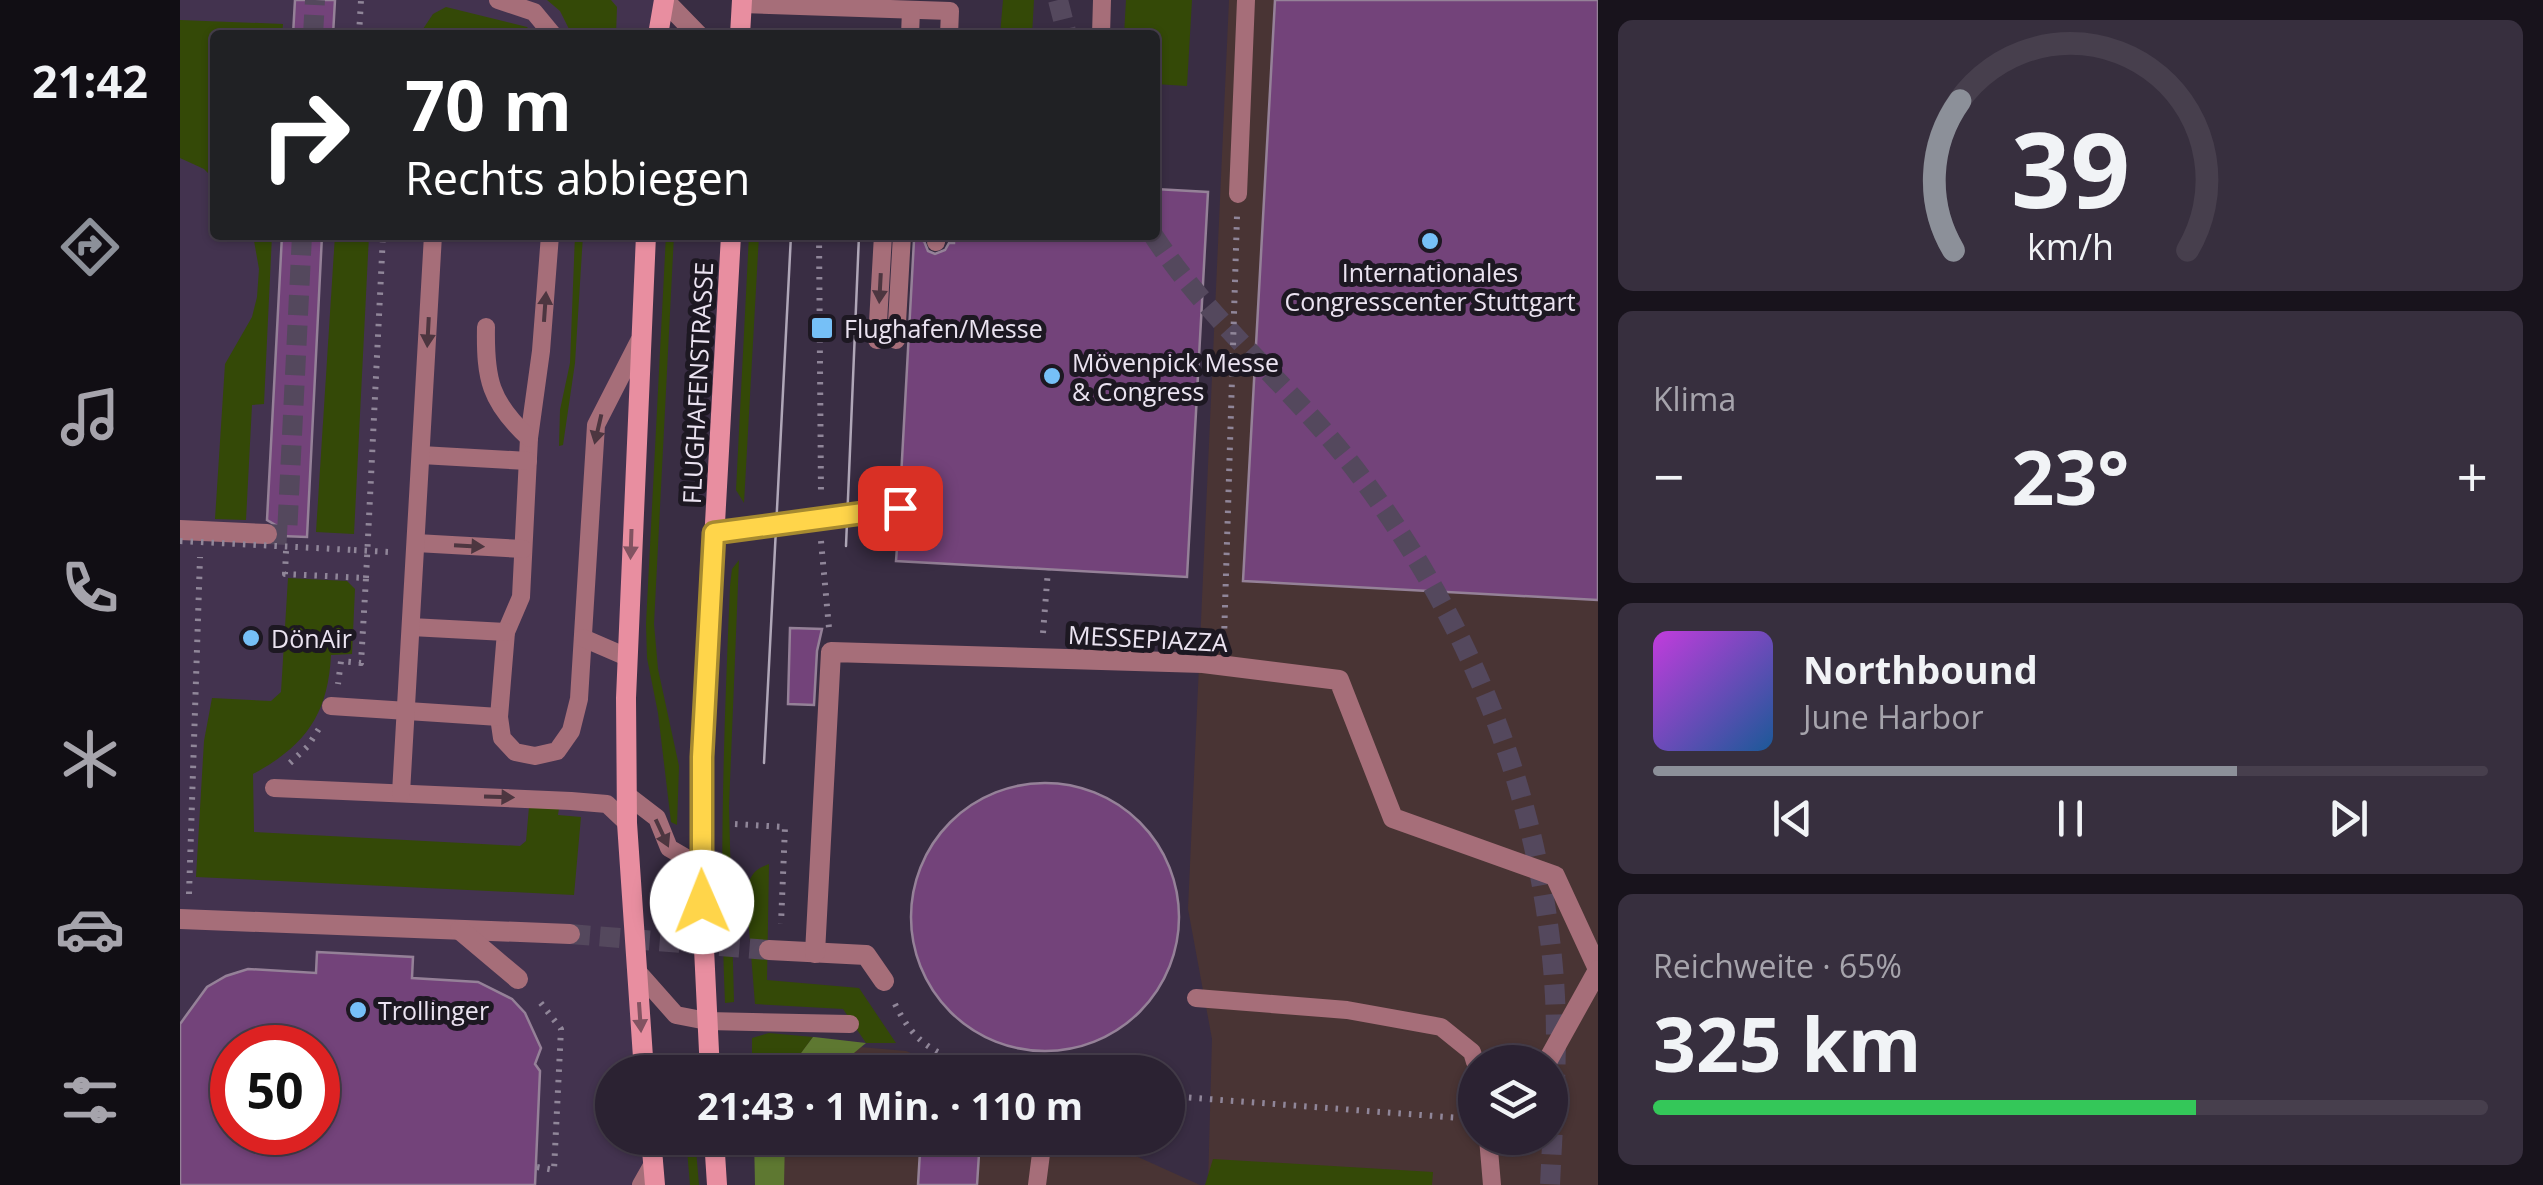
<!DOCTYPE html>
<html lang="de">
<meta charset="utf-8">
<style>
:root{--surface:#2b2232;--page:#372f3e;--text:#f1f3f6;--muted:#a6a4ac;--line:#473f4d;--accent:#8c9099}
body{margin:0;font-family:"Open Sans",sans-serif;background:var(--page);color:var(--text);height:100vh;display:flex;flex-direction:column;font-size:38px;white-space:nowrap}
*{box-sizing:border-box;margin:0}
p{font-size:32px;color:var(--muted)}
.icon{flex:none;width:55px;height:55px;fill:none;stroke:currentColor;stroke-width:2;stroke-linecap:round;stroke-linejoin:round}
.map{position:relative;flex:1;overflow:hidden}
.sheet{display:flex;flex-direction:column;gap:20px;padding:20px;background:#18131c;width:945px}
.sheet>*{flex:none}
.top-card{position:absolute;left:30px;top:30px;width:950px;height:210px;border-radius:10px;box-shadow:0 2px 8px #0004,0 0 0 2px var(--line);background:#202124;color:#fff;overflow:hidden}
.tools{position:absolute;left:1278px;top:1045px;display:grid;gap:20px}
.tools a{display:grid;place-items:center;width:110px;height:110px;border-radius:50%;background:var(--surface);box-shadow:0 2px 8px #0004,0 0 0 2px var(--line);font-size:50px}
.speed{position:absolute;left:30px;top:1025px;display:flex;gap:20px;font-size:50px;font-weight:700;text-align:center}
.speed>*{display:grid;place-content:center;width:130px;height:130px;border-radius:50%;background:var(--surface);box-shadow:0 2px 8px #0004,0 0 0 2px var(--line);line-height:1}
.speed .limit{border:15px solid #d22;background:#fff;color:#111}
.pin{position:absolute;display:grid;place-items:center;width:85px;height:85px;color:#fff;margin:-42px;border-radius:20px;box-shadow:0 5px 15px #0006}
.me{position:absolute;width:110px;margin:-55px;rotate:359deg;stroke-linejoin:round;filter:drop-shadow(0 0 8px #0008)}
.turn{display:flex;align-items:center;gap:35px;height:210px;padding:0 30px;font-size:45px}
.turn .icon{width:130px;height:130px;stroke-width:2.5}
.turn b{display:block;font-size:70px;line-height:85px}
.big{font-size:75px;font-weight:700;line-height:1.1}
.sheet .widget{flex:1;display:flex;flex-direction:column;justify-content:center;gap:15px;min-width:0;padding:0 35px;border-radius:15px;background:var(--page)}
.sheet .dial{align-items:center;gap:0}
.dial svg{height:260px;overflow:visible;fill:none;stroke:var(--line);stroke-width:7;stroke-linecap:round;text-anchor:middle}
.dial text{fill:var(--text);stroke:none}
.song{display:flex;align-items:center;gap:30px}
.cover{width:120px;height:120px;border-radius:15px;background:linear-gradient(135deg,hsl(290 70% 55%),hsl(210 70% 35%))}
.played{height:10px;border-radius:5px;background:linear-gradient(90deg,var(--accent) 70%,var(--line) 70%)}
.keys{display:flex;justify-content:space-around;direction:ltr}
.heat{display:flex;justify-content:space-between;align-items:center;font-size:55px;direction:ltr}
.charge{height:15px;border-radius:8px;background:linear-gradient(90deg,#34c759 65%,var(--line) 0)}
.trip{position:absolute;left:415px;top:1055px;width:590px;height:100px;border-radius:50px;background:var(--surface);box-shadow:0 2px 8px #0004,0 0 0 2px var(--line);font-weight:700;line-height:100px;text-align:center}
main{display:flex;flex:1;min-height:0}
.tabs{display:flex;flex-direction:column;width:180px;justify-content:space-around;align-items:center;background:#110e14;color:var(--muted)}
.tabs .icon{width:70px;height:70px}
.tabs .active{color:var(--accent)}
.tabs b{font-size:45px;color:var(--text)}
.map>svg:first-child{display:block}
.commercial{fill:#493434;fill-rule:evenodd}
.built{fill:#43334f;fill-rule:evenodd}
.green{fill:#344907}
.forest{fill:#5e7831}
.building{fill:#73437a;stroke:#958198;stroke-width:2.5;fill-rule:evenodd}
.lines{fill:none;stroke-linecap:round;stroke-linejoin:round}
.street-tunnel{stroke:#54485d;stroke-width:20;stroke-dasharray:20 10;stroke-linecap:butt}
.secondary-tunnel{stroke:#54485d;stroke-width:20;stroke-dasharray:20 10;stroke-linecap:butt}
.path{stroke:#908699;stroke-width:6;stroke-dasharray:2.5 8;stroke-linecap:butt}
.lane{stroke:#a66e79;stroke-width:18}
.street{stroke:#a66e79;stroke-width:20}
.secondary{stroke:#e88ea0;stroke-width:20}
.tram{stroke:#b0a7b8;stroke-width:2.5}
.path-bridge{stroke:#908699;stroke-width:6;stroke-dasharray:2.5 8;stroke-linecap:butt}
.lane-bridge{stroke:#a66e79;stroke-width:18}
.oneway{fill:#4d3640}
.oneway2{fill:#825361}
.route-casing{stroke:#a68a30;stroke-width:25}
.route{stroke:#ffd54a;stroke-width:18}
.poi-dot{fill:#76c0f7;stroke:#1d1822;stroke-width:4}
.labels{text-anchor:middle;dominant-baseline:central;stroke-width:10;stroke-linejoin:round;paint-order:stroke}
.poi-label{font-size:25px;fill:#ebe3f1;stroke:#1d1822;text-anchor:start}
.street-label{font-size:25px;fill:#ebe3f1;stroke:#1d1822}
</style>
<main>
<nav class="tabs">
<b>21:42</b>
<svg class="icon active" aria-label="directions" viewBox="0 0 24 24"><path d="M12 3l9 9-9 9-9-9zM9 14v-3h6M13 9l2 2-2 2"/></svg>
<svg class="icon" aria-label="music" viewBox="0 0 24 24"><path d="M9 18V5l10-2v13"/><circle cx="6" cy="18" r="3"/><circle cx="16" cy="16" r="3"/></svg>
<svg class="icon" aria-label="phone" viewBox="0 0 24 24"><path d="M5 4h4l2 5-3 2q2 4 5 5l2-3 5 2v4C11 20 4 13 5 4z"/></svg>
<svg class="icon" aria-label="climate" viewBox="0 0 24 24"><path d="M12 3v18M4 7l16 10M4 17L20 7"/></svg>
<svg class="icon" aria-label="car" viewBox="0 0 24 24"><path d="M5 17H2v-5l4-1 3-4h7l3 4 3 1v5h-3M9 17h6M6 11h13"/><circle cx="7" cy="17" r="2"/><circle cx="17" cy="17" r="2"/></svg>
<svg class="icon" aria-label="filters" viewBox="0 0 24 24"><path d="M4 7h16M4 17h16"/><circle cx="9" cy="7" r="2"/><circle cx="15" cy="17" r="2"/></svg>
</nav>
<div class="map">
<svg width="1418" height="1185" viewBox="0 0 1418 1185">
<rect width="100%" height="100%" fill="#392d43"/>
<g class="commercial">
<path d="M1049 0H1418V1185H1028L1032 1039 1008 909ZM1295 1062H1370V1138H1295Z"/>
<path d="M577 1038 726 1051 773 1072H578Z"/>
<path d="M580 1138H916L1020 1185H581Z"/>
</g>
<path class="built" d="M0 0H484L478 35H35V235H466L446 698 464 1072H432V1138H471L475 1185H0ZM52 1048H138V1132H52Z"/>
<g class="green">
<path d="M367 0H431L437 7 436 35H392L380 11Z"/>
<path d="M823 0H854L852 35H820Z"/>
<path d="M946 0H1012L1007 86 975 84V35H944Z"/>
<path d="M266 7 347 27 354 35H239L253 14Z"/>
<path d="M0 20 103 24 102 35H35V180L24 169 0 158Z"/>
<path d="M73 235H92L84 404 72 405 66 520 35 519 45 364 72 317 77 297 79 269Z"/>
<path d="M155 235H189L174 534 136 532Z"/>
<path d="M395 235H403L395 363 383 445 379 446 380 410 390 363Z"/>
<path d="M486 235H494L474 624 478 669 499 766 497 825 491 822 478 713 467 658 466 624Z"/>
<path d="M569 235H579L564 503 556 490Z"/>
<path d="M559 560 549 806 554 1002 545 1003C539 862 544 727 550 586L552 569Z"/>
<path d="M108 578 167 581 175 589 172 654 151 655C148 715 125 746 73 774L74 832 340 846 346 841 349 807 379 808 378 815 401 817 394 895 16 877 24 741 32 698 91 701 101 692Z"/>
<path d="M589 864 587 980 679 988 716 1043H686L663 1009 575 1004 566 892C570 876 573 870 589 864Z"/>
<path d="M589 1033 633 1037 607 1072H572V1038Z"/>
<path d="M506 1138H515L519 1185H510Z"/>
<path d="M1033 1159 1253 1172 1252 1185H1025Z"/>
</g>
<g class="forest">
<path d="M633 1037H634L686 1043 651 1072H607Z"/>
<path d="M574 1138H605L604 1185H575Z"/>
</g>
<g class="building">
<path d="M115 0H155L153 35H113Z"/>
<path d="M1095 0H1418V600L1063 581Z"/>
<path d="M975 189 1028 192 1007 577 716 561 719 521 728 517 732 507 729 500 720 496 734 240 744 241 748 251 755 254 765 250 769 243H774V235H975Z"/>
<path d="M102 235H142L127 537 101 536 99 527 87 520Z"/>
<path d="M610 628 642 629 637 651 634 705 608 704Z"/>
<circle cx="865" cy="917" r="134"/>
<path d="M137 952 233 957 232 978 298 982 332 999 345 1013 361 1048 355 1064 360 1071 355 1185H0V1024L27 987 46 976 68 969 136 973ZM52 1048H138V1132H52Z"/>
<path d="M740 1151 799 1154 797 1185H738Z"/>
</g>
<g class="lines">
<g class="street-tunnel">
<path d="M133 35 135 0"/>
<path d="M87 534 107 535 122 235"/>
<path d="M390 934 589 950"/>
</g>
<g class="secondary-tunnel">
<path d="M878 0 887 35"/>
<path d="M973 235C1032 325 1117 391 1181 477 1291 624 1360 796 1374 980 1379 1048 1373 1117 1370 1185"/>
</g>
<g class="path">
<path d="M179 35 181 0"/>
<path d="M639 235 641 494"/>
<path d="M641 541 649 628"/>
<path d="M174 550 209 552"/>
<path d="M106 551 105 574 186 578 181 663 161 661 158 684"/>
<path d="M186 578 203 235"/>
<path d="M863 633 868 570"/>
<path d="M1044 639 1057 216"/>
<path d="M110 763 128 746 140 727"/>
<path d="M555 824 605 827 601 924"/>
<path d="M9 894 20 557"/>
<path d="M715 1004C737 1049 758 1052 800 1072"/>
<path d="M988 1096 1294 1119"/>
<path d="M357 1167 374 1170 381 1029 357 998"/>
</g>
<g class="lane">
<path d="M318 0 354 12 373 35"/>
<path d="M562 4 770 11 769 35"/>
<path d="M730 35 731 10"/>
<path d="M921 35 922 0"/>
<path d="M1058 194 1066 0"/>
<path d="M370 235 361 351 349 438 341 597 326 632 319 717 322 738 335 752 355 756 377 751 391 731 399 699 416 425 459 341"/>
<path d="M756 242 757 235"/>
<path d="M306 327C305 379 310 402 349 438"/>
<path d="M697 340 703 235"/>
<path d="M716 340 722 235"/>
<path d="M241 455 348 461"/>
<path d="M679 514 720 508"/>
<path d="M534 533 583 528"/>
<path d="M236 543 343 549"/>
<path d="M231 627 326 632"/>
<path d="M403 638 447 657"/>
<path d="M151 706 319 717"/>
<path d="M94 788 391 801 427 804 447 823"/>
<path d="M221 793 253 235"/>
<path d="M447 795 477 818 489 848 520 866"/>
<path d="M457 971 496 1015 527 1021 670 1024"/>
<path d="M1016 998 1167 1010 1261 1027 1292 1052 1295 1062"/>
<path d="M1308 1138 1312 1185"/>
<path d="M461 1185 474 1162"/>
<path d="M857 1185 863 1138"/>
</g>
<g class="street">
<path d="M484 0 518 35"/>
<path d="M0 530 87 534"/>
<path d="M0 919 390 934"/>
<path d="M280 930 338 979"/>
<path d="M589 950 686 955 704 981"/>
<path d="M635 953 651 652 1023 663 1159 680 1213 818 1375 876 1418 969"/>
<path d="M1367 1062 1418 970"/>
</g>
<g class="secondary">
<path d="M478 35 484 0"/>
<path d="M560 35 562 0"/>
<path d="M464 1072 447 823 446 698 466 235"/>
<path d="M530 1072 520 866 522 757 551 235"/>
<path d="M471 1138 475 1185"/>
<path d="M534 1138 537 1185"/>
</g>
<g class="tram">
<path d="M666 546 679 235"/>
<path d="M584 763 611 235"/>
</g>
<path class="path-bridge" d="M0 541 174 550"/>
<path class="lane-bridge" d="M583 528 679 514"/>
</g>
<defs><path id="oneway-solid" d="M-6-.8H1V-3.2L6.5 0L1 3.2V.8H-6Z" transform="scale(2.5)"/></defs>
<g class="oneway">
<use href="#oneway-solid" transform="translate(700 288) rotate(93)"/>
<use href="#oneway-solid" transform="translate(365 307) rotate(-86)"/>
<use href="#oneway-solid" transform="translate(248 332) rotate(93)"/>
<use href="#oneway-solid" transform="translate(418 429) rotate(103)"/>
<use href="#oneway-solid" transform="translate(289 546) rotate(3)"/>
<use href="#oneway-solid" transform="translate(319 797) rotate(2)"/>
<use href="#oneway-solid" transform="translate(482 833) rotate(65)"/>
</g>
<g class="oneway2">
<use href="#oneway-solid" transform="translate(451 544) rotate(92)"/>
<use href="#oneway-solid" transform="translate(460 1017) rotate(86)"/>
</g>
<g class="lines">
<defs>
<path id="route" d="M522 902V757L534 533 720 508"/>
</defs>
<use href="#route" class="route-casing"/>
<use href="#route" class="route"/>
</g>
<g class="poi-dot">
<circle cx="1250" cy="241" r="10"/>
<rect x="630" y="316" width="24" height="24" rx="5"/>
<circle cx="872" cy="376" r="10"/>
<circle cx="71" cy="638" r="10"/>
<circle cx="178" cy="1010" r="10"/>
</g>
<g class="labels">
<g class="poi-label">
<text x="1250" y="272" text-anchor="middle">Internationales<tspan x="1250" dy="29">Congresscenter Stuttgart</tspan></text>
<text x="664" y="328">Flughafen/Messe</text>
<text x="892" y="362">Mövenpick Messe<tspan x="892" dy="29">&amp; Congress</tspan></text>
<text x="91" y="638">DönAir</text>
<text x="198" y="1010">Trollinger</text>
</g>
<g class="street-label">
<text transform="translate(517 383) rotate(-87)">FLUGHAFENSTRASSE</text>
<text transform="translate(968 638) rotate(3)">MESSEPIAZZA</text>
</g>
</g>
</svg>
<div class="tools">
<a><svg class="icon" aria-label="layers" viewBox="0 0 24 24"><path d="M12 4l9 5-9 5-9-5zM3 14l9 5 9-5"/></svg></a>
</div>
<div class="speed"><div class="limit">50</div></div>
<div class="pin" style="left:720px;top:508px;background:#d93025"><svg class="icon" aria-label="arrive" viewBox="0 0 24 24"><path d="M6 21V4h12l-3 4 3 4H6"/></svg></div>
<svg class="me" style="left:522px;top:902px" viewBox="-20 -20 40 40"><circle r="19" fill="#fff"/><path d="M0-13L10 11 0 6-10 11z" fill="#ffd54a"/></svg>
<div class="trip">21:43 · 1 Min. · 110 m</div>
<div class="top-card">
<div class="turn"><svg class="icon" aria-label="right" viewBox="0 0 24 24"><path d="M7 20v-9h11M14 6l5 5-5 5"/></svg><div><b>70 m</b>Rechts abbiegen</div></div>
</div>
</div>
<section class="sheet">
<div class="widget dial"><svg viewBox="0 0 100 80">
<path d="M14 69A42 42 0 1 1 86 69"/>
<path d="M14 69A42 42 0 0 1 16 23" stroke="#8c9099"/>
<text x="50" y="56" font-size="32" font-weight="700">39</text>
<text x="50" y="72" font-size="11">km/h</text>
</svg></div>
<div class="widget"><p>Klima</p>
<div class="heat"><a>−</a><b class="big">23°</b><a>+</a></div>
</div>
<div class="widget">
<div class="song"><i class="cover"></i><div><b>Northbound</b><p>June Harbor</p></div></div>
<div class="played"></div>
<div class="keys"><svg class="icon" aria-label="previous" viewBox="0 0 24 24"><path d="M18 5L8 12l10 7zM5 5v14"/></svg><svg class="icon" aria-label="pause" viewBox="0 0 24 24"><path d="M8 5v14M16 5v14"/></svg><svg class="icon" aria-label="next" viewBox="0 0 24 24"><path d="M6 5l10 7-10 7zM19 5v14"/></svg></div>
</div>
<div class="widget"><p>Reichweite · 65%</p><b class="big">325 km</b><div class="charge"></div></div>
</section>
</main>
